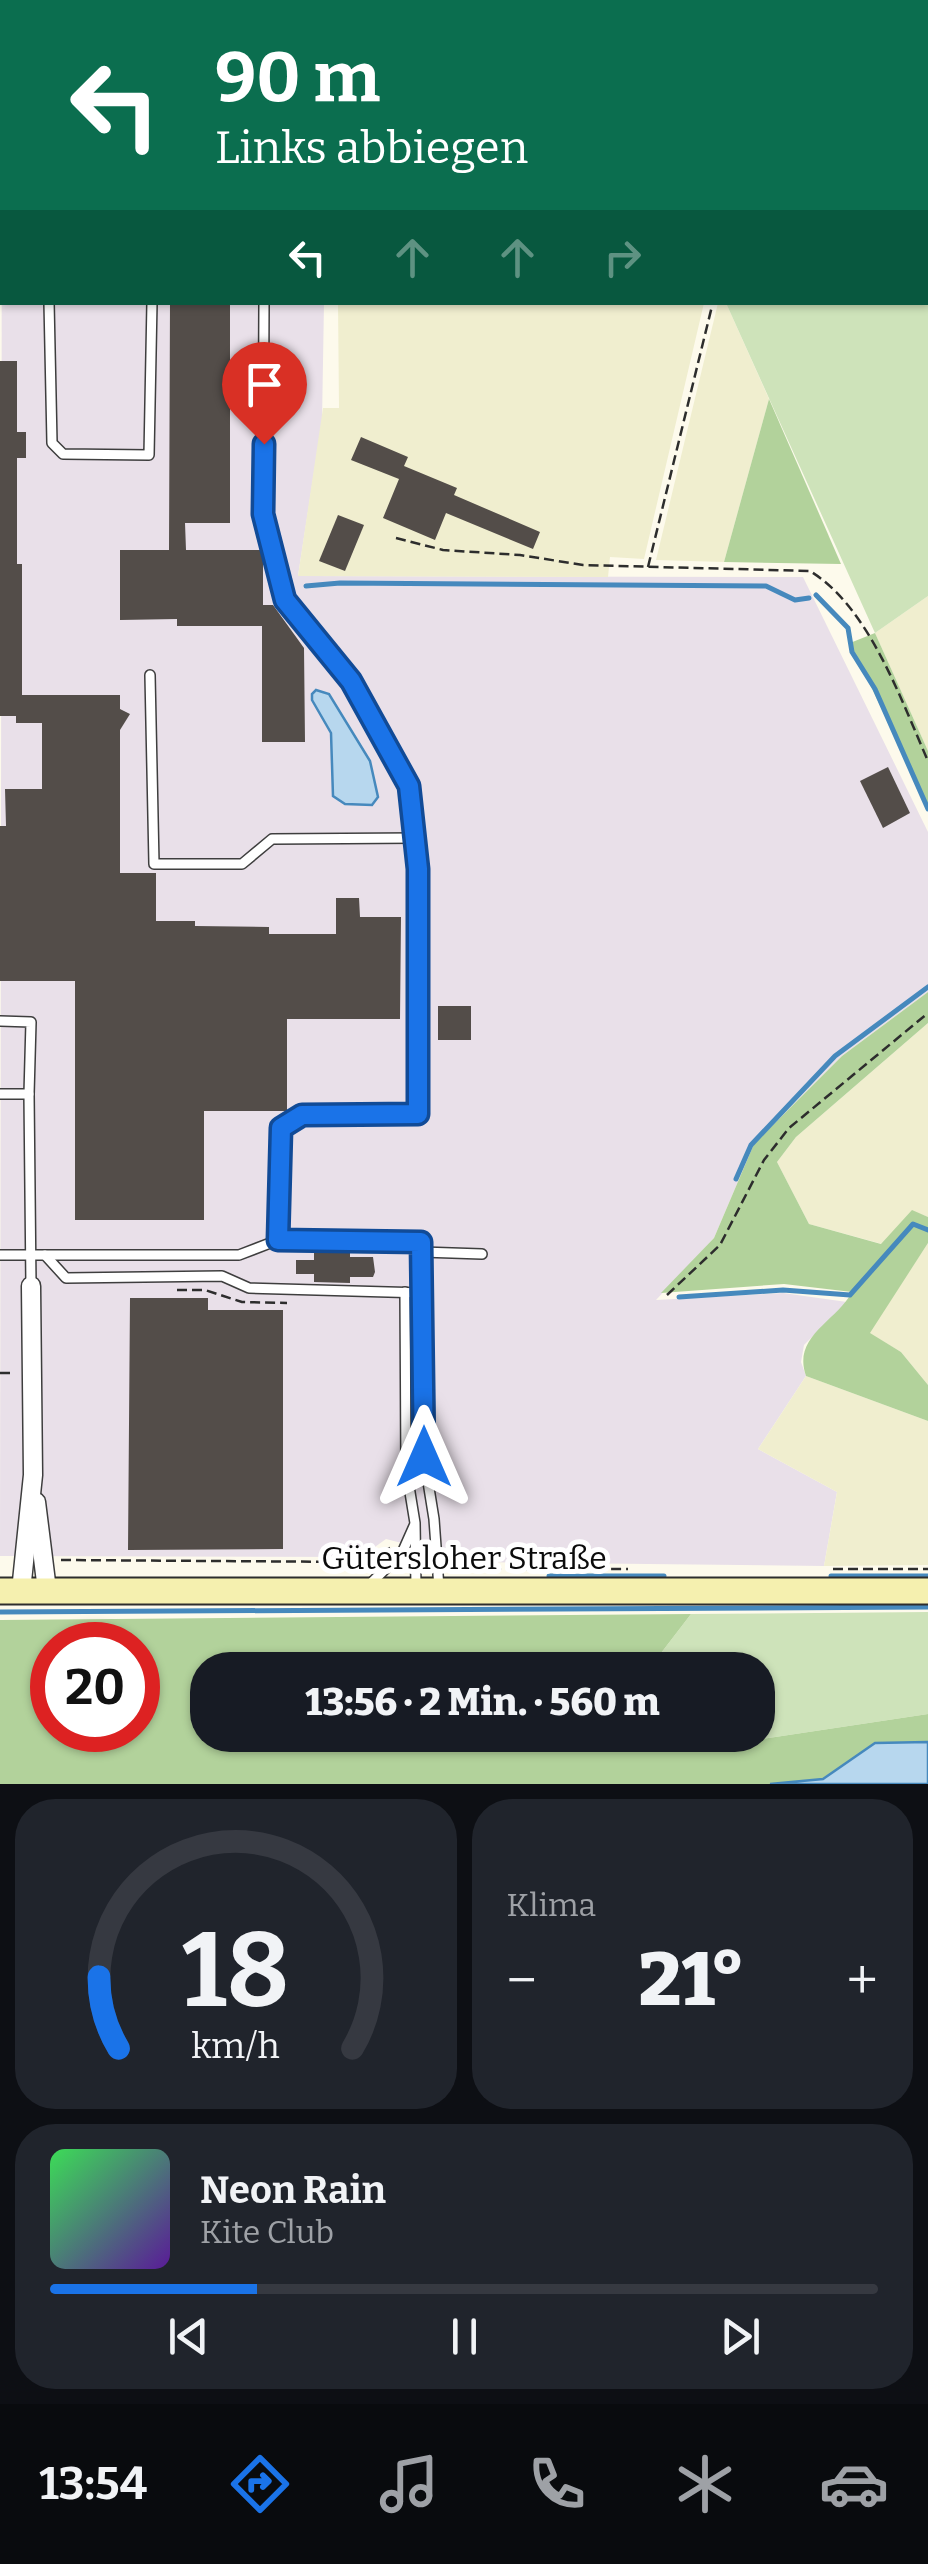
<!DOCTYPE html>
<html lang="de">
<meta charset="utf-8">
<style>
:root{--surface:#171b24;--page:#20242c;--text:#f1f3f6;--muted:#9ea1a6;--line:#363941;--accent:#1a73e8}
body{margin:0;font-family:Bitter,serif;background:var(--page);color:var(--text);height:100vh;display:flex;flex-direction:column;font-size:38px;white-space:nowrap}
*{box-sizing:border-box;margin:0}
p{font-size:32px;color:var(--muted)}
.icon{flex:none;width:55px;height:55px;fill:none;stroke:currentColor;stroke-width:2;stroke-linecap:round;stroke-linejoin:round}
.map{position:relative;height:1784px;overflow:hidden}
.panel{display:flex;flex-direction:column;gap:15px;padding:15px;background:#0d0f14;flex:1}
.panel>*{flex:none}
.guide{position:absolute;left:0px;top:0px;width:930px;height:305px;box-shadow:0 2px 8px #0004;background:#0b6e4f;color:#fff;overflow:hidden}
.speed{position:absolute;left:30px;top:1622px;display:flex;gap:20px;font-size:50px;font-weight:700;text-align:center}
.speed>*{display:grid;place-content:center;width:130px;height:130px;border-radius:50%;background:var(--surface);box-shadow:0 2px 8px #0004;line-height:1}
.speed .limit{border:15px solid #d22;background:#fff;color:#111}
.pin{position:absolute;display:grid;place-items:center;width:85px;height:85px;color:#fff;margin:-102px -42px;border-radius:50% 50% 50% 0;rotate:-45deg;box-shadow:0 0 10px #0007}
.pin .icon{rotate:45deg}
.me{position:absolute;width:110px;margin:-55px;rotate:0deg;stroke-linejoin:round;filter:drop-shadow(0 0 8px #0008)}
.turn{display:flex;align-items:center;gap:35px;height:210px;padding:0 50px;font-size:45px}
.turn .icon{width:130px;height:130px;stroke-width:2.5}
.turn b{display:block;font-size:70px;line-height:85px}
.lanes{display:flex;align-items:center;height:95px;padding:0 50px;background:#0003;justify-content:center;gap:50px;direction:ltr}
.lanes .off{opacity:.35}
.big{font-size:75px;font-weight:800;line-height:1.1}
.panel .widget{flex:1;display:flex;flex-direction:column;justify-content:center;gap:15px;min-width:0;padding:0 35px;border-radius:40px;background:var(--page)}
.panel .dial{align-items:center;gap:0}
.dial svg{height:260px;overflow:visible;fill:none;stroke:var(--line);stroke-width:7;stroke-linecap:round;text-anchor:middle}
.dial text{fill:var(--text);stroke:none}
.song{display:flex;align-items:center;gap:30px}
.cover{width:120px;height:120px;border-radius:15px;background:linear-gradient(135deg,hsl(130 70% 55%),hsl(270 70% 35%))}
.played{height:10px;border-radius:5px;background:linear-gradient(90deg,var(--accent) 25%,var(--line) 25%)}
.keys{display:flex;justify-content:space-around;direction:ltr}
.heat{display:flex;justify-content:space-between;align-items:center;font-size:55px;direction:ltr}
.panel .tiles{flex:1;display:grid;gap:15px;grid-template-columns:1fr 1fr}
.widget:last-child{grid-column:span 2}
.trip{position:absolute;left:190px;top:1652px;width:585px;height:100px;border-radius:40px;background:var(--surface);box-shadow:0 2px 8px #0004;font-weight:800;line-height:100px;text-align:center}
.menu{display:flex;height:160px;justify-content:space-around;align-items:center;background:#090b0e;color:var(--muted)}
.menu .icon{width:70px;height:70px}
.menu .current{color:var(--accent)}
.menu b{font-size:45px;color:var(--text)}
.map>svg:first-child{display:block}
.industrial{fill:#e9e0e9}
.farmland{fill:#f0eecf}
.green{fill:#cee3ba}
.forest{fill:#b2d29b;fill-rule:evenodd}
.water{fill:#b7d7ee;stroke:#4689bd;stroke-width:2.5}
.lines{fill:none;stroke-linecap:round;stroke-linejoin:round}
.stream{stroke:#4689bd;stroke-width:5}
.building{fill:#534d49}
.service-casing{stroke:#3e3e3e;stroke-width:12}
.minor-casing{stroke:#3e3e3e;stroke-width:21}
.secondary-casing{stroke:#2d2d2d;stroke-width:29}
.path{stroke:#2d2d2d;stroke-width:2.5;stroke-dasharray:10 5;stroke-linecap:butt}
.service{stroke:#fff;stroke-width:9}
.minor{stroke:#fff;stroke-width:18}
.secondary{stroke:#f5f0af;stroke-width:25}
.rail-casing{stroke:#ab3436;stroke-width:9}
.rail{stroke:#fff;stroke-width:5;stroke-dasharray:15;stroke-linecap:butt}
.route-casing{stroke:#114b97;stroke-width:25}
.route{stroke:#1a73e8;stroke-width:18}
.labels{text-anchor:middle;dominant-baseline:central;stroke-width:10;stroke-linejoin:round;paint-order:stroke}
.street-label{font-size:32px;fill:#0b0b0b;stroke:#fff}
</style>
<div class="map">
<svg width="928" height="1784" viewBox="0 0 928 1784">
<rect width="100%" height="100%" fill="#fdfaec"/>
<path class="industrial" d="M2 89V302L324 303 322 421 298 576 803 577 928 832V992L842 1056 754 1144 714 1238 656 1300 783 1293 847 1302 804 1345 801 1362 806 1376 758 1449 837 1492 824 1566 474 1562 457 1548 425 1549 386 1539 361 1557 0 1556Z"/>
<g class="farmland">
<path d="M338 303H704L644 559 610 557 608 577 298 576 323 408H339Z"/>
<path d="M718 303H726L769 399 724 562 656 560Z"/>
<path d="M928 596V751L875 633Z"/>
<path d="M928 1023V1217L912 1211 882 1244 809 1224 777 1162 796 1137Z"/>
<path d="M928 1243V1385L901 1352 869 1333Z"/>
<path d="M806 1376 928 1421V1565L824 1566 837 1492 758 1449Z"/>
</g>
<g class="green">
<path d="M336 0H928V64V2H336Z"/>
<path d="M928 82V596L875 633 726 303 928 302Z"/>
<path d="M928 1612V1714L729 1744 719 1735H758V1670H648L691 1614Z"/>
</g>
<g class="forest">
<path d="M769 399 841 564 724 562Z"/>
<path d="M875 633 928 751V805L850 643Z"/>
<path d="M928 992V1023L796 1137 777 1162 809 1224 881 1244 912 1210 928 1217V1243L870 1333 901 1352 928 1385V1421L806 1376C792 1336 836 1322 852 1292L784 1284 661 1293 714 1238 754 1144 842 1056Z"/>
<path d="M691 1614 648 1670H208V1735H719L729 1744 928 1714V1742L875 1743 823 1779 770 1784H0V1620ZM52 1645H138V1730H52Z"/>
</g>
<g class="water">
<path d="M316 690 329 694 370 761 378 797 372 805 345 804 333 796 331 733 312 700V694Z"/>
<path d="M928 1742V1784H770L823 1779 875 1743Z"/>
</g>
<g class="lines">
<g class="stream">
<path d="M306 586 340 583 766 586 795 600 809 598"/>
<path d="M816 595 848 628 852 652 875 689 928 809"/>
<path d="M736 1179 751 1145 835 1056 928 987"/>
<path d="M679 1297 783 1290 850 1295 913 1224 928 1230"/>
<path d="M549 1576H664"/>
<path d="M831 1576H928"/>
<path d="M0 1612 928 1607"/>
</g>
</g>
<g class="building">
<path d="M170 302H230V523H185L186 550H263V605H273L304 648 305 742H262V626H177V619L120 620V550H169Z"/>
<path d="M0 361H17V432H26V458H17V564H22V695H120V709L130 714 120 730V873H156V921H195V926L269 927V934H336V898H359L360 917H401L400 1019H287V1111H204V1220H75V981H0V826H6L5 789H42V723H16V716H0Z"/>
<path d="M361 437 408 457 404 466 457 488 454 495 540 532 533 549 446 513 435 540 383 518 399 479 351 460Z"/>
<path d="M338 515 364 525 345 571 319 561Z"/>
<path d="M888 767 910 813 883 828 860 781Z"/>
<rect x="438" y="1006" width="33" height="34"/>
<path d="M314 1249 350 1250V1257H373L375 1272 373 1277H350V1283L314 1282V1274H296V1260H314Z"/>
<path d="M130 1298H208V1310H283V1549L128 1550Z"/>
</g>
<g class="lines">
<defs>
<g id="service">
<path d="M0 244H2"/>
<path d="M49 302 52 443 63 454 149 455 152 302"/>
<path d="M264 302 263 514 278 578 285 599 351 681 409 785 419 869 418 1115H302L281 1128 278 1240"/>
<path d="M150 675 154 864H242L272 839 417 838"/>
<path d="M0 1021 31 1022 29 1094"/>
<path d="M0 1094H29L31 1286"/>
<path d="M422 1252 482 1254"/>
<path d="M0 1255H239L278 1240 421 1243 424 1457 434 1519 439 1588"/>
<path d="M45 1255 66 1278 222 1276 249 1288 424 1293"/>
<path d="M405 1292 406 1468 415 1523 416 1587"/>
<path d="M370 1584 402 1553 414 1526"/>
</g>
<g id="minor">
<path d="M36 1502 47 1590"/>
<path d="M21 1591 33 1475 31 1286"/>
</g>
<path id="secondary" d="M0 1591H928"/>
</defs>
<use href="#service" class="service-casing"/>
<use href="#minor" class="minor-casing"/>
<use href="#secondary" class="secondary-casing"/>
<g class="path">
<path d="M928 74V73"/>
<path d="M396 538 443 550 520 555 583 565 810 571C869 607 901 700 928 761"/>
<path d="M648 567 713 302"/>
<path d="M177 1290H205L242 1302 287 1303"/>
<path d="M667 1295 720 1245 764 1160 789 1128 928 1013"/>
<path d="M0 1373H14"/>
<path d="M451 1555 459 1564 473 1569H628"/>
<path d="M61 1560 360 1562 390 1548"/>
<path d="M833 1569H928"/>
</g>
<use href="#service" class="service"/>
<use href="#minor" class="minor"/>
<use href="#secondary" class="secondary"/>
<defs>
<g id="rail">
<path d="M18 2 24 0"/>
<path d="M44 2 50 0"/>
<path d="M73 2 79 0"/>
<path d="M98 2 104 0"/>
<path d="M0 20 2 19"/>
<path d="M0 43 2 42"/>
</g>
</defs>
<use href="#rail" class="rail-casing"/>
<use href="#rail" class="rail"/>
</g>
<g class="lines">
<defs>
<path id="route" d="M264 444 263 514 285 600 351 681 409 786 418 869V1114L302 1115 281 1128 278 1240 421 1242 424 1457"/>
</defs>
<use href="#route" class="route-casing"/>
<use href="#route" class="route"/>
</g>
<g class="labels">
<g class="street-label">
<text x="464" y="1558">Gütersloher Straße</text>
</g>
</g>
</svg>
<div class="speed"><div class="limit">20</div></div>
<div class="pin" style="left:264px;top:444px;background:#d93025"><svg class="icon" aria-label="arrive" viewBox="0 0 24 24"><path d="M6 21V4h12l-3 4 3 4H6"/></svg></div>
<svg class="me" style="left:424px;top:1457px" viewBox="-20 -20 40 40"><path d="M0-17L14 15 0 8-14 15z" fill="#1a73e8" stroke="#fff" stroke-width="4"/></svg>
<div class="trip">13:56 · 2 Min. · 560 m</div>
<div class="guide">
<div class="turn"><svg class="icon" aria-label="left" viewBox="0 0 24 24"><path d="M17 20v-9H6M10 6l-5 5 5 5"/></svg><div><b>90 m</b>Links abbiegen</div></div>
<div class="lanes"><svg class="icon" aria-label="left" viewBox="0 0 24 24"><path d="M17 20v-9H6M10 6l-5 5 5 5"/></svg><svg class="icon off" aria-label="ahead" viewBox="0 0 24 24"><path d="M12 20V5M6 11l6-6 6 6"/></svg><svg class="icon off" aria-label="ahead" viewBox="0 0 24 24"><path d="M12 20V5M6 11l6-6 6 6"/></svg><svg class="icon off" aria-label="right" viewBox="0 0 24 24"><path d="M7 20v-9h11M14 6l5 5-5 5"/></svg></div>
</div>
</div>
<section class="panel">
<div class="tiles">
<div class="widget dial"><svg viewBox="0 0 100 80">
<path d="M14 69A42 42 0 1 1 86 69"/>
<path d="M14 69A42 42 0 0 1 8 47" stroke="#1a73e8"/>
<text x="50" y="56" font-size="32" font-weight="700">18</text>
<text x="50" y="72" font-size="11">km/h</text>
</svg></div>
<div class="widget"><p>Klima</p>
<div class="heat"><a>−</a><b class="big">21°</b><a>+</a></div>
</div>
<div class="widget">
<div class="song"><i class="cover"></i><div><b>Neon Rain</b><p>Kite Club</p></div></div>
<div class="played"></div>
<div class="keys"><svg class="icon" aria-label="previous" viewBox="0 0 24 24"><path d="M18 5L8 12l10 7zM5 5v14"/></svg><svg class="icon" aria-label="pause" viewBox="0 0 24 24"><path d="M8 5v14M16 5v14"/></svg><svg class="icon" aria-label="next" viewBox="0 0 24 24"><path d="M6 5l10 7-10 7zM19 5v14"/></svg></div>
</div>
</div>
</section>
<nav class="menu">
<b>13:54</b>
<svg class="icon current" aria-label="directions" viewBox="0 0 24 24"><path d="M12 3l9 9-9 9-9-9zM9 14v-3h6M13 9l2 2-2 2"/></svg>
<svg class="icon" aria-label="music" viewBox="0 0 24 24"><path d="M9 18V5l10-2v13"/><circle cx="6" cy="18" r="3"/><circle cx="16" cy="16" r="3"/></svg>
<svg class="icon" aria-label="phone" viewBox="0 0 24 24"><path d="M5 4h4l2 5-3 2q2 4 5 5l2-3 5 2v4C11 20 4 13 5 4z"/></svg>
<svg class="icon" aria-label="climate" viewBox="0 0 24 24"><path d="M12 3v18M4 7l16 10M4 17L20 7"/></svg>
<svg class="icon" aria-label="car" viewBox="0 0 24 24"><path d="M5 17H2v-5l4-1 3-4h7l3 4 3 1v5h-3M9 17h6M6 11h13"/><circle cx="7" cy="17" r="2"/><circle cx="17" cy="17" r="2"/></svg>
</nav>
